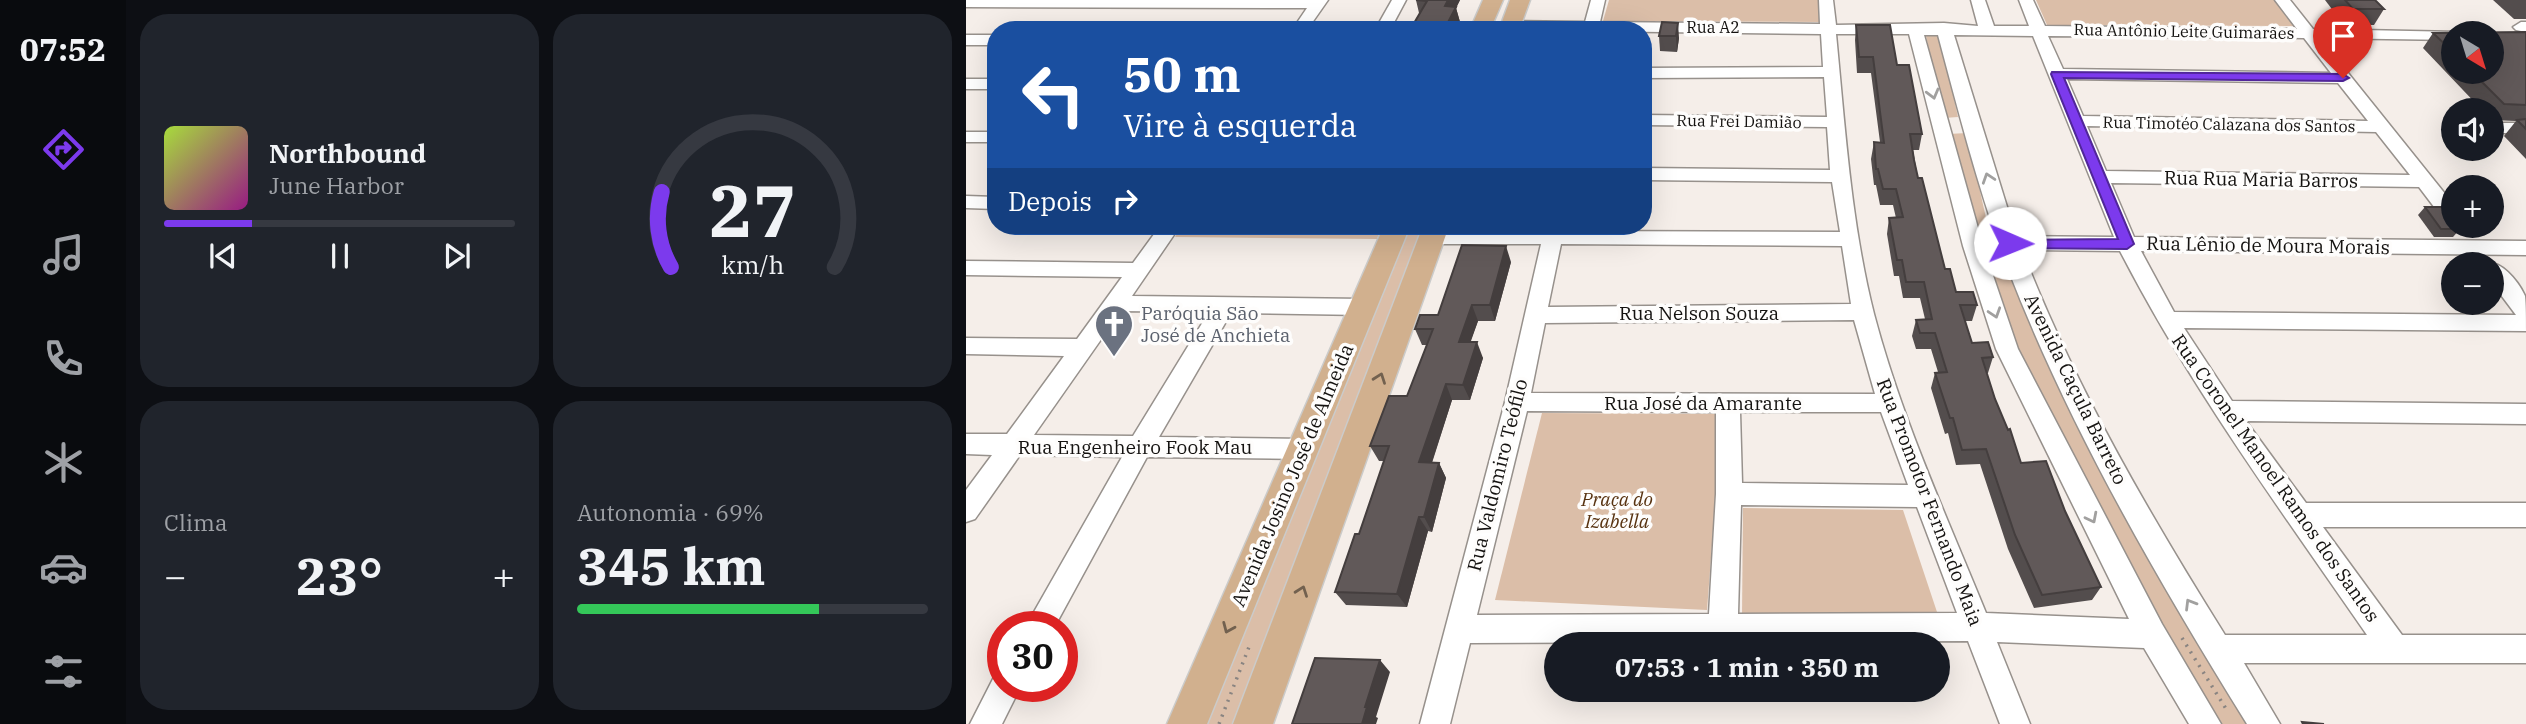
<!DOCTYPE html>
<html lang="pt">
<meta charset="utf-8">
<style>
:root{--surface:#171b24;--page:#20242c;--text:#f1f3f6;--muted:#9ea1a6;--line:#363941;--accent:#7c3aed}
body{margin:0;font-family:"IBM Plex Serif",serif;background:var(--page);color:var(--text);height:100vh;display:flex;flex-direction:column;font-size:26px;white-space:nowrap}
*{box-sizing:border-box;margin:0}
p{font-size:23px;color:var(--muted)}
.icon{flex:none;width:38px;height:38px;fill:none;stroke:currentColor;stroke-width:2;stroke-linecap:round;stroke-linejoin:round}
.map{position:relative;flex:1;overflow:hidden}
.details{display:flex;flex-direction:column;gap:14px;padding:14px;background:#0d0f14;width:840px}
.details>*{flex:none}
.guide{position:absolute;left:21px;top:21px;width:665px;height:214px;border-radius:28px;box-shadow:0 7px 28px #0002;background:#1a4fa0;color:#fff;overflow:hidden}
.needle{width:46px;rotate:142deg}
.buttons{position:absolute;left:1475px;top:21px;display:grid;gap:14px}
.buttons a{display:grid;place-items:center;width:63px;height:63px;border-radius:50%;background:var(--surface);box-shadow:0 7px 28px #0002;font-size:35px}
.speed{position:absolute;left:21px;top:611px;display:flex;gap:14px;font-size:35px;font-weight:700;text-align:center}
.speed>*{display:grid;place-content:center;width:91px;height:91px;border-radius:50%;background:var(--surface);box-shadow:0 7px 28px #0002;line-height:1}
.speed .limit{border:10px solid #d22;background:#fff;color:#111}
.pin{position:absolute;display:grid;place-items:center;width:60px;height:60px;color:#fff;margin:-72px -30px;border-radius:50% 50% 50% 0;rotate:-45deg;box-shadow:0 0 7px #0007}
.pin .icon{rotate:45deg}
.me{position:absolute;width:77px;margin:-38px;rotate:91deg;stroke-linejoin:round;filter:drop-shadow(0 0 5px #0008)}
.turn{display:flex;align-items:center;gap:24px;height:147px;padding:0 21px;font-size:32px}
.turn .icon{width:91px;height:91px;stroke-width:2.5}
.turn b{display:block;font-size:49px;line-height:60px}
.then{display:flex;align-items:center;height:66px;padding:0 21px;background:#0003;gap:14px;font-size:26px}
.big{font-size:52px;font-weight:800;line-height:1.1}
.details .tile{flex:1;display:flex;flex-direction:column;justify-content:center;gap:10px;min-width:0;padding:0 24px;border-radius:28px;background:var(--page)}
.details .dial{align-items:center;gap:0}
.dial svg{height:182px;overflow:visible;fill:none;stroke:var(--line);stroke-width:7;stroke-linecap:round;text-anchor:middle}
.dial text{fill:var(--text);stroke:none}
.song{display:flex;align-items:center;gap:21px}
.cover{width:84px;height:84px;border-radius:10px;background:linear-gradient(135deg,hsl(80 70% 55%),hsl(310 70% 35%))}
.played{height:7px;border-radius:4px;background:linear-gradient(90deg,var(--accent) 25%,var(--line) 25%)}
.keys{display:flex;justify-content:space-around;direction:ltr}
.heat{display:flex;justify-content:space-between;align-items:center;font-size:38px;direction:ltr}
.charge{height:10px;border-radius:5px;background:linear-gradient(90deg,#34c759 69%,var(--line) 0)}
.details .tiles{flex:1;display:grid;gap:14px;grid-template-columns:repeat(2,1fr)}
.trip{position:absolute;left:578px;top:632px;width:406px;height:70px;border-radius:35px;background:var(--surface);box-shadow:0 7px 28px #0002;font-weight:800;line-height:70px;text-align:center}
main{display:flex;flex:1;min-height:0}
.dock{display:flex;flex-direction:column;width:126px;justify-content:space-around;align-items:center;background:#090b0e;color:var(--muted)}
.dock .icon{width:49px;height:49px}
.dock .on{color:var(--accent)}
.dock b{font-size:32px;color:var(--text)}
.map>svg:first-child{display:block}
.green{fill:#dbbea8}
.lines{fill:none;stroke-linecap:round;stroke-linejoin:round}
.minor-casing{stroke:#97918c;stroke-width:3}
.major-casing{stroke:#cbcbca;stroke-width:3}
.path{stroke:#898481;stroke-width:3.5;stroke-dasharray:2 6;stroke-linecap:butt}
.minor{fill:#fff;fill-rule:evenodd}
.major{fill:#d1b08e;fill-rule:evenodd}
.wall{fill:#534d4d;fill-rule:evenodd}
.shaded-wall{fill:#443e3e}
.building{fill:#615959;stroke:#443e3e;stroke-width:2}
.oneway{stroke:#a1a09f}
.oneway2{stroke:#72614f}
.route{fill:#7c3aed;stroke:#51269a;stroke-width:2}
.labels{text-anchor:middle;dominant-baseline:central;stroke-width:7;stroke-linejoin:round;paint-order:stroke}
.far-street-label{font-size:16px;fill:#141210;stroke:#fefdfc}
.street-label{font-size:19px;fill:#141210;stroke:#fefdfc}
.worship-label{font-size:19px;fill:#5b616d;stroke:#fefdfc;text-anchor:start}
.park-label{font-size:19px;font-style:italic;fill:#583311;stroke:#fefdfc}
</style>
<main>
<nav class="dock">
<b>07:52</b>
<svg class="icon on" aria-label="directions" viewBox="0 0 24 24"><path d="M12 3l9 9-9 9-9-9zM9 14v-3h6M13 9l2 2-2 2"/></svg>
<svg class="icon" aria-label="music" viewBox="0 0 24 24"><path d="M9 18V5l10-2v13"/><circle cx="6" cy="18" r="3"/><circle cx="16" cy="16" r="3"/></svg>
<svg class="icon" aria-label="phone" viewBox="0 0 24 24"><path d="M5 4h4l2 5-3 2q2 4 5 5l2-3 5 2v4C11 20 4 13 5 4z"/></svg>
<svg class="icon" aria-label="climate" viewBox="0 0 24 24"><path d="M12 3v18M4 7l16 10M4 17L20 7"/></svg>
<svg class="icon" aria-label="car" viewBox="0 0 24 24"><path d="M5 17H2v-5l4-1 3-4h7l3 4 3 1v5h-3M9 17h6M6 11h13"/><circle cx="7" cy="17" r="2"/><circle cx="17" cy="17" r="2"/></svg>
<svg class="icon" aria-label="filters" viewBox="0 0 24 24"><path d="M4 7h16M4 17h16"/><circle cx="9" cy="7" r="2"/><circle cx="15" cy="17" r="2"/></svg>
</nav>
<section class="details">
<div class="tiles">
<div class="tile">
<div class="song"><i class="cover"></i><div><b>Northbound</b><p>June Harbor</p></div></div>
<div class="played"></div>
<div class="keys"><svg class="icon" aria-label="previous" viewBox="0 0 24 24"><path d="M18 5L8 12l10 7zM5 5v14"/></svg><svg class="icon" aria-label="pause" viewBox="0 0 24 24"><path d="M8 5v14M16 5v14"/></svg><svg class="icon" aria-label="next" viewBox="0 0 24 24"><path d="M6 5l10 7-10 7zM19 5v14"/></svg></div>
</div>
<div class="tile dial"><svg viewBox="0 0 100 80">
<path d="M14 69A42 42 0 1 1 86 69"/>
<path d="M14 69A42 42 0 0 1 10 36" stroke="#7c3aed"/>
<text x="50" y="56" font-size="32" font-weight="700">27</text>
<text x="50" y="72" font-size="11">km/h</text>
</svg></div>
<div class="tile"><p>Clima</p>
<div class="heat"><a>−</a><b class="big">23°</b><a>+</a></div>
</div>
<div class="tile"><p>Autonomia · 69%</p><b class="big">345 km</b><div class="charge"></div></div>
</div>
</section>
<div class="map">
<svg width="1560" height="724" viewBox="0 0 1560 724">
<rect width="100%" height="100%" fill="#f5eee9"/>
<g class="green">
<path d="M643 0H854L855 22 637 21Z"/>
<path d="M1070 0H1313L1333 26 1081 25Z"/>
<path d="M960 36H974L992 117 978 118Z"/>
<path d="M1001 133 1020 218 1085 357 1289 724H1247L1206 658 1053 350 1011 228 982 134Z"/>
<path d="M216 226H416L411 239 209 237Z"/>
<path d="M437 226H460L266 724H227Z"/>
<path d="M576 413 756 414 741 610 529 600Z"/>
<path d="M777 508 937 510 973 618 776 616Z"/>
</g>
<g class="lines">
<defs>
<g id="minor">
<path d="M0 0H362L341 30H326L341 8 0 7Z"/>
<path d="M426 0H440L424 30H409Z"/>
<path d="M625 0H639L634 22 854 24 853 0H867L870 25 978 23 1012 26 1005 0H1019L1028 26H1063L1053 0H1067L1079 26 1331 29 1309 0H1324L1347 29 1493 32 1488 33V40L1354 38 1488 205V225L1481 224 1453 187 1145 183 1168 237 1560 241V255L1175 251 1208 312 1550 315 1526 283V264H1518C1533 257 1553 282 1559 296 1560 305 1560 321 1560 331L1218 328 1266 401 1560 404V424L1280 421 1340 503H1560V527H1357L1436 635H1560V663H1278L1314 724H1281C1191 579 1104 429 1042 269 1013 193 993 113 972 35H958L1017 246 1052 349 1196 624 1255 724H1223L1178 648 1031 642 1064 724H1034L1002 641 504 643 484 724H454L539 402 575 244H466L459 242 456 237 459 232 578 231 579 226H599L598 231 874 232 866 182 677 180V168L864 170 861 127 677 125V115L861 117 858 77 677 78V68L857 67 855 34 542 30 537 26 545 21 619 22ZM870 34H943L997 246 1030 349 1163 619 1020 613C980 515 935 417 908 314 885 223 879 127 870 34ZM988 35 1067 36 1148 237 1050 236ZM1082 36 1338 38 1365 73 1097 69ZM1101 79 1372 83 1402 121 1117 116ZM1121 126 1410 132 1444 175 1140 171ZM595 244 876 246 885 304 582 307ZM1056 250 1154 251C1224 387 1314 509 1401 635H1259C1182 512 1108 385 1056 250ZM888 320 909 394 565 393 579 323ZM561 411 750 412V494L743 614 511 615ZM774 412H915L942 485 776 483ZM775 505 951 507 991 613 772 614Z"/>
<path d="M1555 22H1560V32L1550 30 1547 27Z"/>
<rect x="0" y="35" width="30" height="10"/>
<rect x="0" y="79" width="30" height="10"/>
<rect x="1526" y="123" width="34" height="10"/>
<rect x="0" y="132" width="30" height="10"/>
<path d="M0 196 30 197V209L0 208Z"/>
<path d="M194 226H214L166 296 397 299 405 301 408 307 405 313 397 315 265 313 193 437 339 439 348 442 351 449 348 456 339 459 181 457 89 626H60L156 457 54 455 9 519 0 522V490L26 455 0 454V434H41L98 356 0 354V338L111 339 156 277 0 275V261L167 263ZM155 311 243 312 167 436 68 435Z"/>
<path d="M37 672V686H55L36 724H4L29 675Z"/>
</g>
<g id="major">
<path d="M517 0H537L524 30H504Z"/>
<path d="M544 0H564L553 30H533Z"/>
<path d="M418 226H444L241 724H201Z"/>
<path d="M457 226H483L307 724H267Z"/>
</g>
</defs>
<use href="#minor" class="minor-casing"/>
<use href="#major" class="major-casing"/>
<g class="path">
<path d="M1216 638 1262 712"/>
<path d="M253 724 283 647"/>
</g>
<use href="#minor" class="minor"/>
<use href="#major" class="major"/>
</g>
<g class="wall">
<path d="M450 0H494L490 8 494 22 453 13Z"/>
<path d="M1359 0H1409L1418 9 1408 25H1378Z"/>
<path d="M1527 0H1560V19H1548Z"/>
<path d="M696 22 713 38 711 52 694 51 693 36Z"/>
<path d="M890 25 931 65 956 134 953 150H947L952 178 979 269 990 292 1011 305 1006 321H999L1006 343 1027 357 1022 373H1020L1029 399 1055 463 1099 511 1135 587 1126 600 1068 608 1042 549 1014 464 990 465 982 433 979 434 965 388 969 373 972 372 965 349H950L946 336 950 320 959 319 954 298H937L933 276H928L921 234 923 218H930L927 205H914L910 185H908L905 159 908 142H914L905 73H891L889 40Z"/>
<path d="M1560 32V159L1538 136 1550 121 1526 120V110H1516L1457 48 1467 33ZM1488 33 1526 72H1488Z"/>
<path d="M1459 207 1494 229 1487 237H1468L1452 215Z"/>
<path d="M545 262 529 321H512L504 342 517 358 504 400H486L466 463H473L480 478 466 532 462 531 441 607 380 605 369 592 393 534 418 461H413L404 446 441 396 461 345H456L449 329 472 315Z"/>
</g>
<g class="shaded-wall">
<path d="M482 0H494L490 8 494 22 490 30H478L479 6Z"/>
<path d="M712 23 713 38 711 52 710 36Z"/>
<path d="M540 246 545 262 529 321 524 305Z"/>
<path d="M506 305 512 321 499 358 493 342Z"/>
<path d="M511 342 517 358 504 400 497 385Z"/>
<path d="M480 384 486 400 461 477 453 462Z"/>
<path d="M473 463 480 478 466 532 458 517Z"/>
<path d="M453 517 462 531 441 607 431 594Z"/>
<path d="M414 660 424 672 410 717 412 718 410 724H396L399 707Z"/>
</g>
<g class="building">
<path d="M450 0H482L479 6 490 7 478 30H444L461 1Z"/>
<path d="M1379 0H1409L1418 9H1387Z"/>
<path d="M696 22 712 23 710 36H693Z"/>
<path d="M890 25H924L931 65H943L956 134H944L948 160 952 178H956L979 269H984L990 292H1007L1011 305H994L1006 343 1022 342 1027 357 1016 358 1029 399 1042 430 1044 429 1055 463 1080 461 1099 511 1135 587 1076 595 1049 535 1020 449 996 450 987 418H984L969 373 981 372 969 333H954L950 320 966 319 958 282H940L936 260H931L923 218 937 217 930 189H917L912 169H910L908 142 918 143 907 57H893Z"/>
<path d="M1560 32V105L1538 104 1506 72H1526V33H1488V53L1467 33Z"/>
<path d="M1560 119V129L1551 120Z"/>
<path d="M1459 207H1478L1488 220V226H1492L1494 229H1475Z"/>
<path d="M496 245 540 246 524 305H506L493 342H511L497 385 480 384 453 462 473 463 458 517H453L431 594 369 592 389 534H393L423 446H404L423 396H441L467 329H449L454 315H472Z"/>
<path d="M349 658 414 660 399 707H401L396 724H326Z"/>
<path d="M1336 722 1358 724H1337Z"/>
</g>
<defs><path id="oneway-chevron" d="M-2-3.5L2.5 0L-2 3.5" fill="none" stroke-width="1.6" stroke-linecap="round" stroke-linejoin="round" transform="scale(1.75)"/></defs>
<g class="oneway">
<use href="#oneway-chevron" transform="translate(967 94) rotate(75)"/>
<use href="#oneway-chevron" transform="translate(1022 178) rotate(-108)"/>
<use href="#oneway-chevron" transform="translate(1029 313) rotate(72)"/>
<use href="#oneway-chevron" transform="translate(1126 518) rotate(63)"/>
<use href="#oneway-chevron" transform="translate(1224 604) rotate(-121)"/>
</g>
<g class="oneway2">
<use href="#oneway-chevron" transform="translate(414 378) rotate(-70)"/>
<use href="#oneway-chevron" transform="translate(336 591) rotate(-70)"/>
<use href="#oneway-chevron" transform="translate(262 628) rotate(113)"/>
</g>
<path class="route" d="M1086 72 1377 74 1383 78 1377 81 1098 78 1168 244 1161 249 1044 248 1036 243 1039 240 1152 239 1085 74Z"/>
<defs>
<symbol id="church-pin" viewBox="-11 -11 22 30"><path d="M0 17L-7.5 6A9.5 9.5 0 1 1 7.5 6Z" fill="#6b7280" stroke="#fefdfc"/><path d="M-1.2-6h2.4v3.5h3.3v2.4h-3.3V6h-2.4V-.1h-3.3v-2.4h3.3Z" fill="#fff"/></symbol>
</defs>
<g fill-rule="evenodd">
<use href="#church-pin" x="126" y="302" width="44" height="60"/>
</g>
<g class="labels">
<g class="far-street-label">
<text x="747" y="27">Rua A2</text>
<text transform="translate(1218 31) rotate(1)">Rua Antônio Leite Guimarães</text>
<text transform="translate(773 121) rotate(1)">Rua Frei Damião</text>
<text transform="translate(1263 124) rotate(1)">Rua Timotéo Calazana dos Santos</text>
</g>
<g class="street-label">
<text transform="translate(1295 179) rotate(1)">Rua Rua Maria Barros</text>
<text transform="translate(1302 245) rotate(1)">Rua Lênio de Moura Morais</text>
<text x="733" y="313">Rua Nelson Souza</text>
<text transform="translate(1110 389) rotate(64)">Avenida Caçula Barreto</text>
<text x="737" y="403">Rua José da Amarante</text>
<text x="169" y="447">Rua Engenheiro Fook Mau</text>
<text transform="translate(326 475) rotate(-67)">Avenida Josino José de Almeida</text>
<text transform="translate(531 475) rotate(-76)">Rua Valdomiro Teófilo</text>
<text transform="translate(1310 478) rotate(55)">Rua Coronel Manoel Ramos dos Santos</text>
<text transform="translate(964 502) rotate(69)">Rua Promotor Fernando Maia</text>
</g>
<g class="worship-label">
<text x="175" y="313">Paróquia São<tspan x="175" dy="22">José de Anchieta</tspan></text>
</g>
<g class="park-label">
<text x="651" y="499">Praça do<tspan x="651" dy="22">Izabella</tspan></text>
</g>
</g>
</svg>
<div class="buttons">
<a><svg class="needle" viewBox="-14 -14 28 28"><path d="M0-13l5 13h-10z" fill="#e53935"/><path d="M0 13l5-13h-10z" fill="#9ea1a6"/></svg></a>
<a><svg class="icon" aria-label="sound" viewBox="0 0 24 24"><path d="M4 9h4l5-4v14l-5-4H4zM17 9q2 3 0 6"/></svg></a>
<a>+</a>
<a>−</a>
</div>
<div class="speed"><div class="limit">30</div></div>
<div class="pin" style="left:1377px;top:78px;background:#d93025"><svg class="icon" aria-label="arrive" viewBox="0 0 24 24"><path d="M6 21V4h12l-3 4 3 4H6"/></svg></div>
<svg class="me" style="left:1044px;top:243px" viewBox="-20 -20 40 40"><circle r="19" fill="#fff"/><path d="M0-13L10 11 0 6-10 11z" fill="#7c3aed"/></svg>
<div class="trip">07:53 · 1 min · 350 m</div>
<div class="guide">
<div class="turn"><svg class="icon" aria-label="left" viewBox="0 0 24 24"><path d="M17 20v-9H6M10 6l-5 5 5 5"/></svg><div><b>50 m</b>Vire à esquerda</div></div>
<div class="then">Depois<svg class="icon" aria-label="right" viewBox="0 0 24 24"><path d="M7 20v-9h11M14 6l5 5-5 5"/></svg></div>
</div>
</div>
</main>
